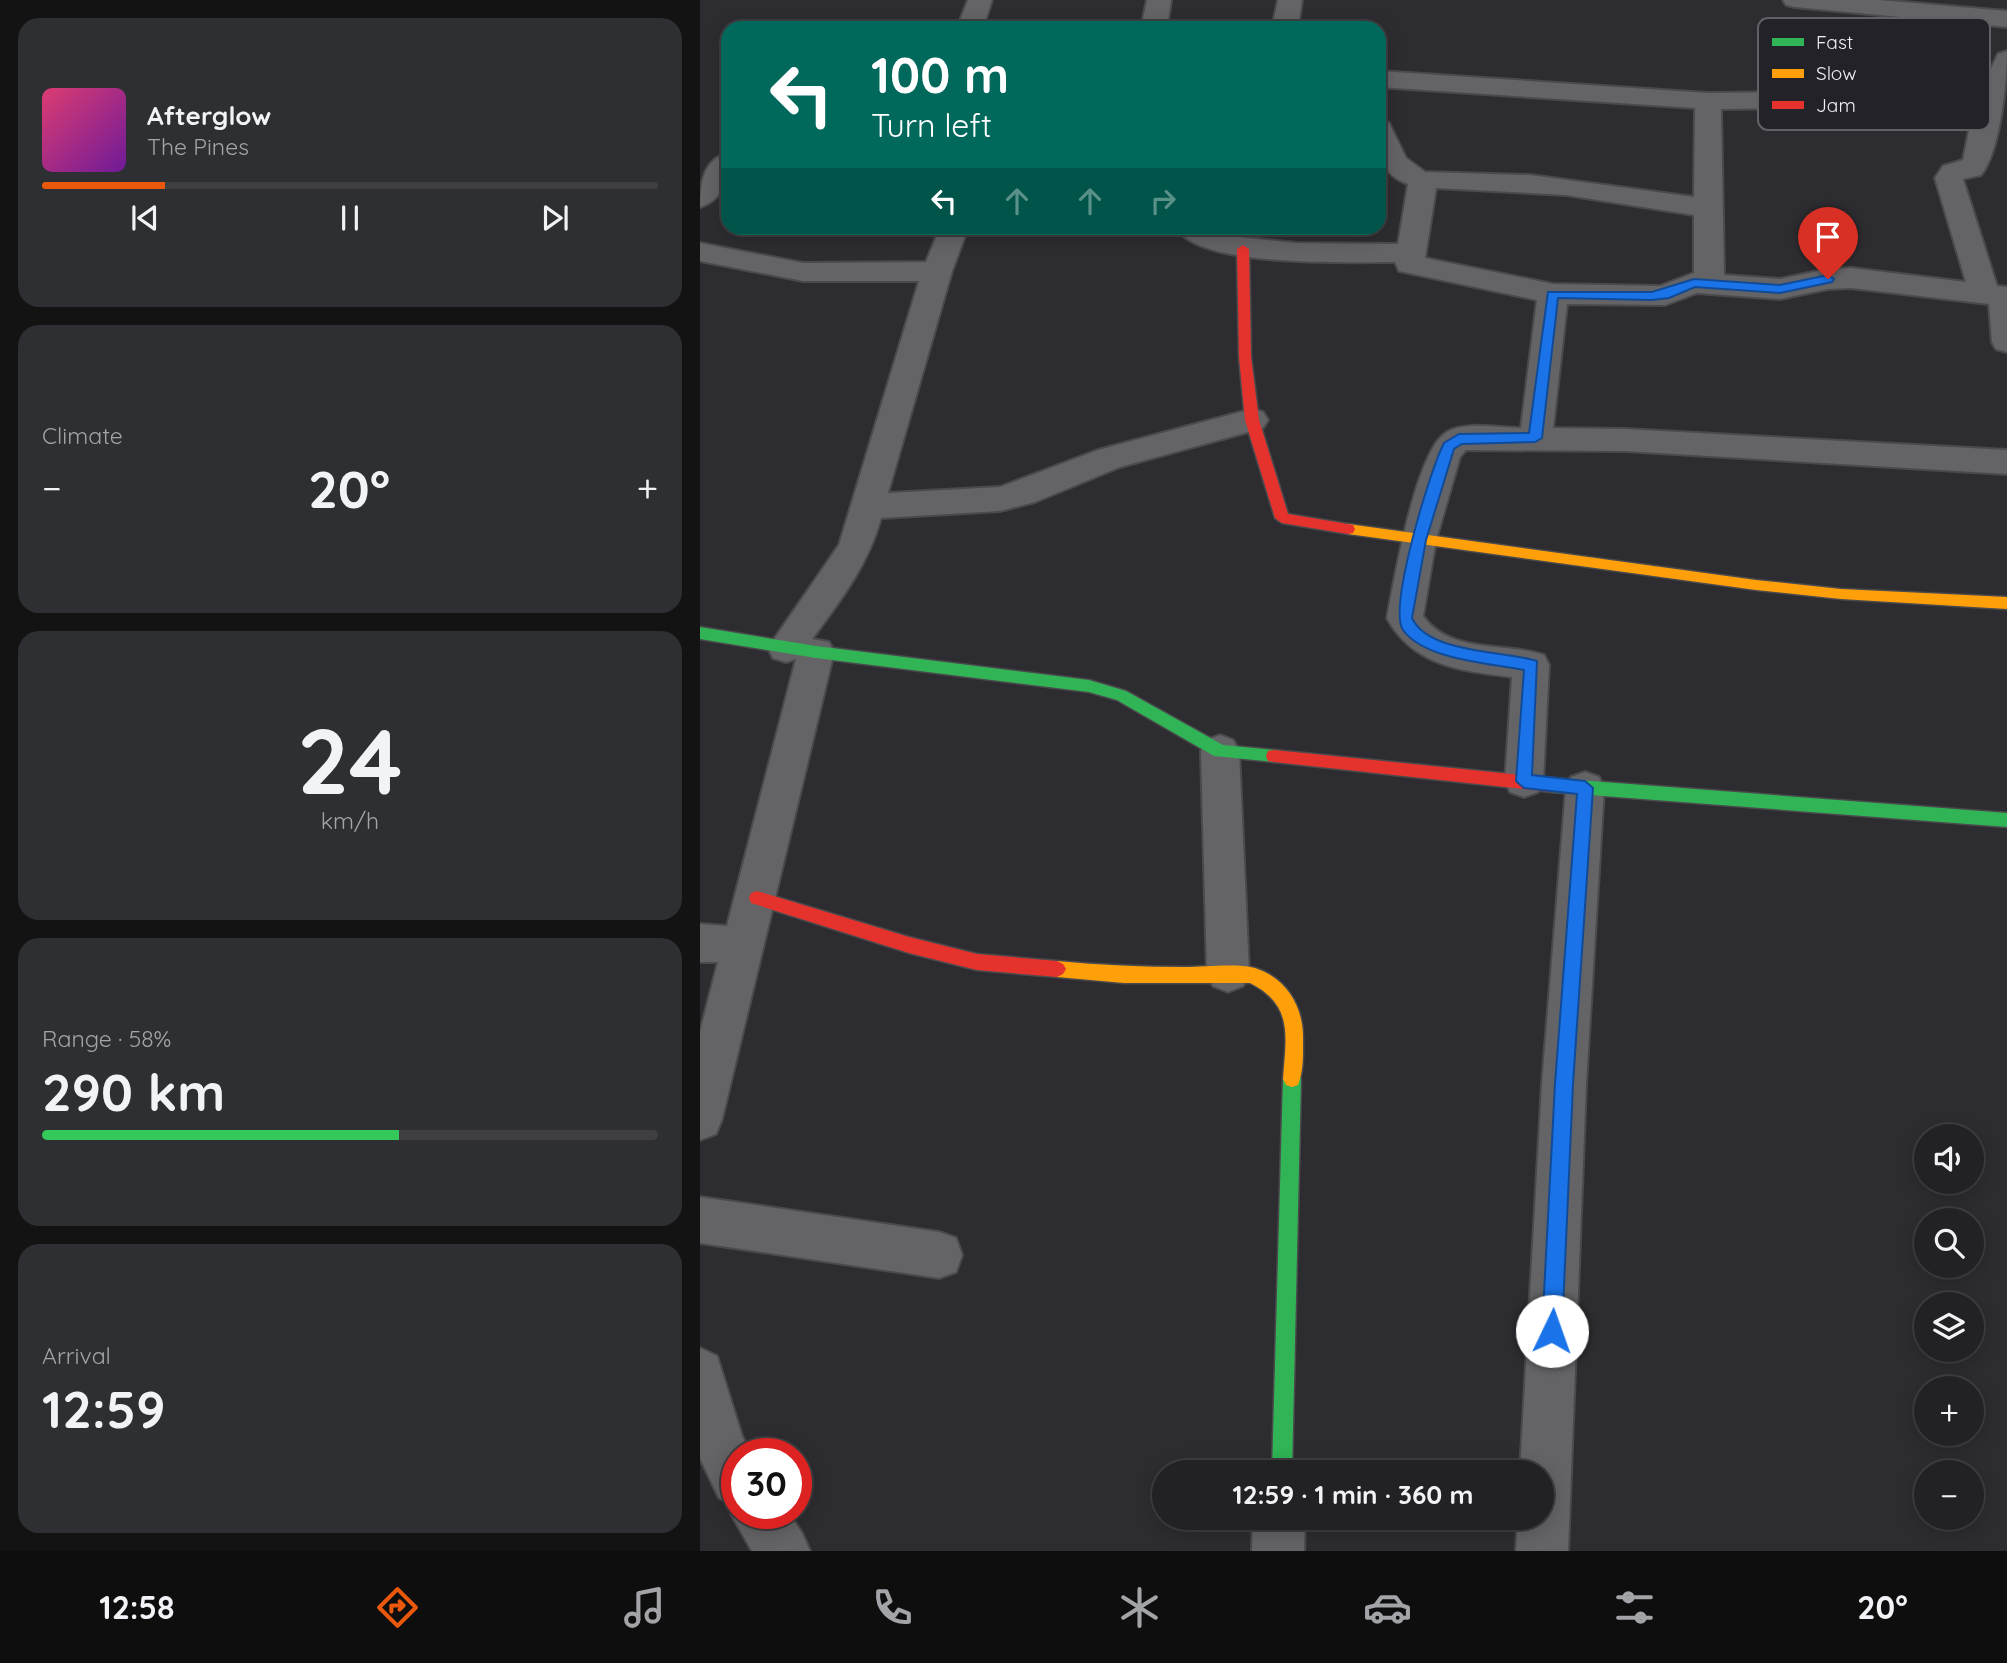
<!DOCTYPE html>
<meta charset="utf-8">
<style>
:root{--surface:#222225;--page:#2e2f32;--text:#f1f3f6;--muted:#a2a4a7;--line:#3f3f42;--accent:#ea580c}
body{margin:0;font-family:Quicksand,sans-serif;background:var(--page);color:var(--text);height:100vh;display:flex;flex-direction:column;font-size:26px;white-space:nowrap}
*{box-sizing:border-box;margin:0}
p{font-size:23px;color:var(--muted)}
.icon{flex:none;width:38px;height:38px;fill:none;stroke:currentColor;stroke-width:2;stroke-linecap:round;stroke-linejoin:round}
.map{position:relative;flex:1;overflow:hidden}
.side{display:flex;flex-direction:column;gap:18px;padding:18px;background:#131314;width:700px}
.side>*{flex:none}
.guide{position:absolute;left:21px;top:21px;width:665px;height:214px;border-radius:21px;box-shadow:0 4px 18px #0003,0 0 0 2px var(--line);background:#00695c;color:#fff;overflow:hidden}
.tools{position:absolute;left:1214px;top:1124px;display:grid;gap:14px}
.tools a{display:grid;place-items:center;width:70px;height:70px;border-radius:50%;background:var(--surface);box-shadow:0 4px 18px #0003,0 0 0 2px var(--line);font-size:35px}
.speed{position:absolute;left:21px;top:1438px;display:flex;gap:14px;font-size:35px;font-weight:700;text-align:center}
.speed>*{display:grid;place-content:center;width:91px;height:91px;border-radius:50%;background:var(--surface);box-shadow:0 4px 18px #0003,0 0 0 2px var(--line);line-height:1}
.speed .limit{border:10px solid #d22;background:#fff;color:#111}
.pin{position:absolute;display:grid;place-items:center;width:60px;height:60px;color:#fff;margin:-72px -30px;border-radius:50% 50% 50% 0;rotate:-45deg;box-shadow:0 0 7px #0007}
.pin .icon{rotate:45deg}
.me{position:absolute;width:77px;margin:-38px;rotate:3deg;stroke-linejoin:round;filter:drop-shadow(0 0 5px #0008)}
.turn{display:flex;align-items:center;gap:24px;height:147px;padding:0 35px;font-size:32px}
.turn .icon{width:91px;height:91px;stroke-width:2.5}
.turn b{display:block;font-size:49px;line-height:60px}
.lanes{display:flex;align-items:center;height:66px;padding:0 35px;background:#0003;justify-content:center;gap:35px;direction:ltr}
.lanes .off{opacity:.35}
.big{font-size:52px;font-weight:800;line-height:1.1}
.side .widget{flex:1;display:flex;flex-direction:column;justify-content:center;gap:10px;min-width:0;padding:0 24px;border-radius:21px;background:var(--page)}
.side .dial{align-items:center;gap:0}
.dial b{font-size:91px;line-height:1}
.song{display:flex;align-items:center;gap:21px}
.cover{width:84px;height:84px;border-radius:10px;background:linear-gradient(135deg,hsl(340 70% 55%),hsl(280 70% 35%))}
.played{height:7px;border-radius:4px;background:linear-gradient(90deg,var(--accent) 20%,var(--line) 20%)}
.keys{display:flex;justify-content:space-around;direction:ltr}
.heat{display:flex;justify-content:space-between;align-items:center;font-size:38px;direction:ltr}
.charge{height:10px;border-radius:5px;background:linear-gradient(90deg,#34c759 58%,var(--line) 0)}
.trip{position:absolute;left:452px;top:1460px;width:402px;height:70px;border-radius:35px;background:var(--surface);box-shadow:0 4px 18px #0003,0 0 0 2px var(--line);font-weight:800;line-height:70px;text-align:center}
.dock{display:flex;height:112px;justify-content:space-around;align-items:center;background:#0e0e0f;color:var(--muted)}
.dock .icon{width:49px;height:49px}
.dock .on{color:var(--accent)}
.dock b{font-size:32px;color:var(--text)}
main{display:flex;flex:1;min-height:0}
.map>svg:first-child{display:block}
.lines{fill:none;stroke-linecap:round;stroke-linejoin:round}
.street-casing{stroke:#4a4a4d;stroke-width:4}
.fast-casing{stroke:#4a4a4d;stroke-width:3}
.slow-casing{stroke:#4a4a4d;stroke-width:3}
.jam-casing{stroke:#4a4a4d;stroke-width:3}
.street{fill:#646467;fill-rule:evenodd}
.fast{fill:#30b455;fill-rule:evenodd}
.slow{fill:#ff9f0a;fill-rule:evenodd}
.jam{fill:#e5322d;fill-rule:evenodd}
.route{fill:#1a73e8;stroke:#114b97;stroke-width:2}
.key{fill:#222228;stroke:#606065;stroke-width:2}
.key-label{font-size:19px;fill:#f0f0f4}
</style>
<main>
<section class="side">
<div class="widget">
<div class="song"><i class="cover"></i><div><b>Afterglow</b><p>The Pines</p></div></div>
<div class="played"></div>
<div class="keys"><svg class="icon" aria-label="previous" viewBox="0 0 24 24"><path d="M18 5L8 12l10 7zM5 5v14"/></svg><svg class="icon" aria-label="pause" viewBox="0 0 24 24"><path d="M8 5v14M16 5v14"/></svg><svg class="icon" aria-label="next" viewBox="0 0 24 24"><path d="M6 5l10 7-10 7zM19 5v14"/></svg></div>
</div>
<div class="widget"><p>Climate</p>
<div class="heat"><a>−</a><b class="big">20°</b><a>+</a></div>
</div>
<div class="widget dial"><b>24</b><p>km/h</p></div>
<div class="widget"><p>Range · 58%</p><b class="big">290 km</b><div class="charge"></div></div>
<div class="widget"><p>Arrival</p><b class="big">12:59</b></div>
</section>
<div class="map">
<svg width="1307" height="1551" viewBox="0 0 1307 1551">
<rect width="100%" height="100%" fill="#2d2d31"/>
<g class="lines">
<defs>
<g id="street">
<path d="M268 0H292L283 28H257Z"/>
<path d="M447 0H471L467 28H441Z"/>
<path d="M578 0H602L598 28H572Z"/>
<path d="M1083 0H1179L1307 11V27L1095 7 1086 5Z"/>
<path d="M1307 51C1307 82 1300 152 1281 175L1263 179 1297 286 1307 287V352L1296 349 1292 342 1289 304 1151 288 1128 289 1080 299 997 293 965 305 867 304 853 428 925 429 1307 450V474L925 451 766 450 760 457 736 540 723 616C749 654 806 642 844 655L849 665 843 781 838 792 824 797 810 792 805 781 812 677C762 671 713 666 687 618 694 581 716 449 747 432 765 421 800 428 821 428L837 300 699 271 695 262C652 262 498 268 477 228H512L538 237 596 243 698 244 708 184C677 173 679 149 679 121L689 123 706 158 725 172 830 175 994 197 995 108 679 87V71L1008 93 1174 91 1278 96 1298 54ZM1174 107 1273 111 1263 160 1243 166 1235 178 1266 282 1151 268 1128 269 1080 279 1024 275 1021 109ZM736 188 866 195 994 215V273L960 286 853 284 725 258Z"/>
<path d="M28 153C28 175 25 200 0 207 0 185 3 159 28 153Z"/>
<path d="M240 228H268L252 271 188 493 300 487 398 450 552 409 563 412 568 420 563 428 420 467 335 502 300 511 181 518C168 565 141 600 112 639L129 642 134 652 22 1119 16 1134 0 1140V1032L18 962H0V924L27 926 96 659 86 662 73 658 68 648 139 545 219 281H103L0 261V243L103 263 226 262Z"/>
<path d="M520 735 533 740 539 751 549 973 543 986 528 992 513 986 507 973 501 751 507 740Z"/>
<path d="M885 772 899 777 904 788 886 1084 868 1551H816L818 1517H842V1472H820L842 1084 866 788 871 777Z"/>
<path d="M0 1197 239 1232 256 1238 262 1255 256 1272 239 1278 0 1243Z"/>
<path d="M0 1348 17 1356 42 1436 51 1454H37V1514H89L102 1533 110 1551H52L31 1514 35 1505 19 1498 0 1458Z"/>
<path d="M553 1517H605L604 1551H552Z"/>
</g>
<g id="fast">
<path d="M0 627 116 646 389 680 426 691 523 745 574 750 580 751 582 756 580 761 574 762 514 756 417 700 389 692 116 658 0 639Z"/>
<path d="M851 778 1307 813V827L851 792 845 790 843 785 845 780Z"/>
<path d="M592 1071 598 1073 601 1079 592 1472H572L583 1079 586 1073Z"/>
</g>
<g id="slow">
<path d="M648 524 1056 580 1141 589 1307 597V609L1141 599 1056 590 648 534 641 529Z"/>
<path d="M357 961C400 965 442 967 485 967 505 967 537 963 555 968 586 978 603 1006 603 1037 603 1052 604 1071 598 1085L592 1087 586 1085 583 1079C586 1037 594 1005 550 983H424L357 977 351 974 348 969 351 964Z"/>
</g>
<g id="jam">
<path d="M543 245 549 249 551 357 559 420 588 514 648 524 653 525 655 529 653 533 648 534 582 523 575 518 545 420 539 357 537 249Z"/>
<path d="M574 750 851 778 857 780 859 785 857 790 851 792 574 762 568 761 566 756 568 751Z"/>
<path d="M57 891 209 937 277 954 357 961 363 964 366 969 363 974 357 977 277 970 209 953 51 903 49 898 51 893Z"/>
</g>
</defs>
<use href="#street" class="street-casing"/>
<use href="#fast" class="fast-casing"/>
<use href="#slow" class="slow-casing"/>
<use href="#jam" class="jam-casing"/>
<use href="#street" class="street"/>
<use href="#fast" class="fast"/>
<use href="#slow" class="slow"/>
<use href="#jam" class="jam"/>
</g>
<path class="route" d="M1128 275 1134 279 1132 282 1080 293 995 287 969 298 952 300 858 298 842 438 835 442 762 444 754 449 726 540 712 618C729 654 803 650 837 661L832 775 885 781 893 788 873 1084 862 1331 859 1338 852 1341 845 1338 842 1331 855 1084 877 794 824 788 816 781 824 670C789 663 725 660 703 630 688 608 730 470 744 443L759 434 829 433 848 292H952L994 279 1080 285Z"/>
<rect x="1058" y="18" width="232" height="112" rx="10" class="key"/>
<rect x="1072" y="38" width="32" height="8" fill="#30b455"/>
<rect x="1072" y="69" width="32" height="9" fill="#ff9f0a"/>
<rect x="1072" y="101" width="32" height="8" fill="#e5322d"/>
<g class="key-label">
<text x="1116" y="49">Fast</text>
<text x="1116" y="80">Slow</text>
<text x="1116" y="112">Jam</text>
</g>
</svg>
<div class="tools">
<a><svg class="icon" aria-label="sound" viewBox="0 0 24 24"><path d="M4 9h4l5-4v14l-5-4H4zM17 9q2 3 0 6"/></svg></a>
<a><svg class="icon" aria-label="search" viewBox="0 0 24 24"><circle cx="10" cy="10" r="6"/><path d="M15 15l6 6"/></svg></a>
<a><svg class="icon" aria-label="layers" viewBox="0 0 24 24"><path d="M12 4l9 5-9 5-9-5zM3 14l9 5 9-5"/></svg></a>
<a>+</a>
<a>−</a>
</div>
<div class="speed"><div class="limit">30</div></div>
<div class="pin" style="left:1128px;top:279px;background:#d93025"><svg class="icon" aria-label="arrive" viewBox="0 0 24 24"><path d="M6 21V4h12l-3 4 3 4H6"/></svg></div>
<svg class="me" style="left:852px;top:1331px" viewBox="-20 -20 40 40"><circle r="19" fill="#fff"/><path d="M0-13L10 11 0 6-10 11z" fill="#1a73e8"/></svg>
<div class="trip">12:59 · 1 min · 360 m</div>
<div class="guide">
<div class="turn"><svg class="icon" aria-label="left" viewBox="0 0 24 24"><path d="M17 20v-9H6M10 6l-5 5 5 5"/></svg><div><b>100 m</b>Turn left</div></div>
<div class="lanes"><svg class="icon" aria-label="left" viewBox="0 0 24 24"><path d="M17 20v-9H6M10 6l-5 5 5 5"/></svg><svg class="icon off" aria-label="ahead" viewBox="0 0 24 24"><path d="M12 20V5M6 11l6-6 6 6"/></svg><svg class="icon off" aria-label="ahead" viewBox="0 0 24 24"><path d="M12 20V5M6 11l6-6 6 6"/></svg><svg class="icon off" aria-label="right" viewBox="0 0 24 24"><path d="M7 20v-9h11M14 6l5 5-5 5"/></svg></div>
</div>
</div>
</main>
<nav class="dock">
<b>12:58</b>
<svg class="icon on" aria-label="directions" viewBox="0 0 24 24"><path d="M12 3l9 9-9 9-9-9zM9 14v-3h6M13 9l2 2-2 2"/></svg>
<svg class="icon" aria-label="music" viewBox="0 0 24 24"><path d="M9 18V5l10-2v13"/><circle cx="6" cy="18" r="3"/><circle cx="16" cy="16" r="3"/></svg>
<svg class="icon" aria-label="phone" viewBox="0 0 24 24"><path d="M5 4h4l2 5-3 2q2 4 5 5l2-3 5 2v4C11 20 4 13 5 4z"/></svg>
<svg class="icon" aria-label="climate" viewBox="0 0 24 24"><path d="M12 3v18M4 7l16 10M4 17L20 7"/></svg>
<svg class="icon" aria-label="car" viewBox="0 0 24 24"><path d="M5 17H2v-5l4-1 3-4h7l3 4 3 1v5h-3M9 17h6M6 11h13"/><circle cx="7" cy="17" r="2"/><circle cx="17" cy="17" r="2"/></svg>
<svg class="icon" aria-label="filters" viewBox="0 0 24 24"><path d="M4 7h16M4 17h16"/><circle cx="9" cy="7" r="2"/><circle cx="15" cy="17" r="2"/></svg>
<b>20°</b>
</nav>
